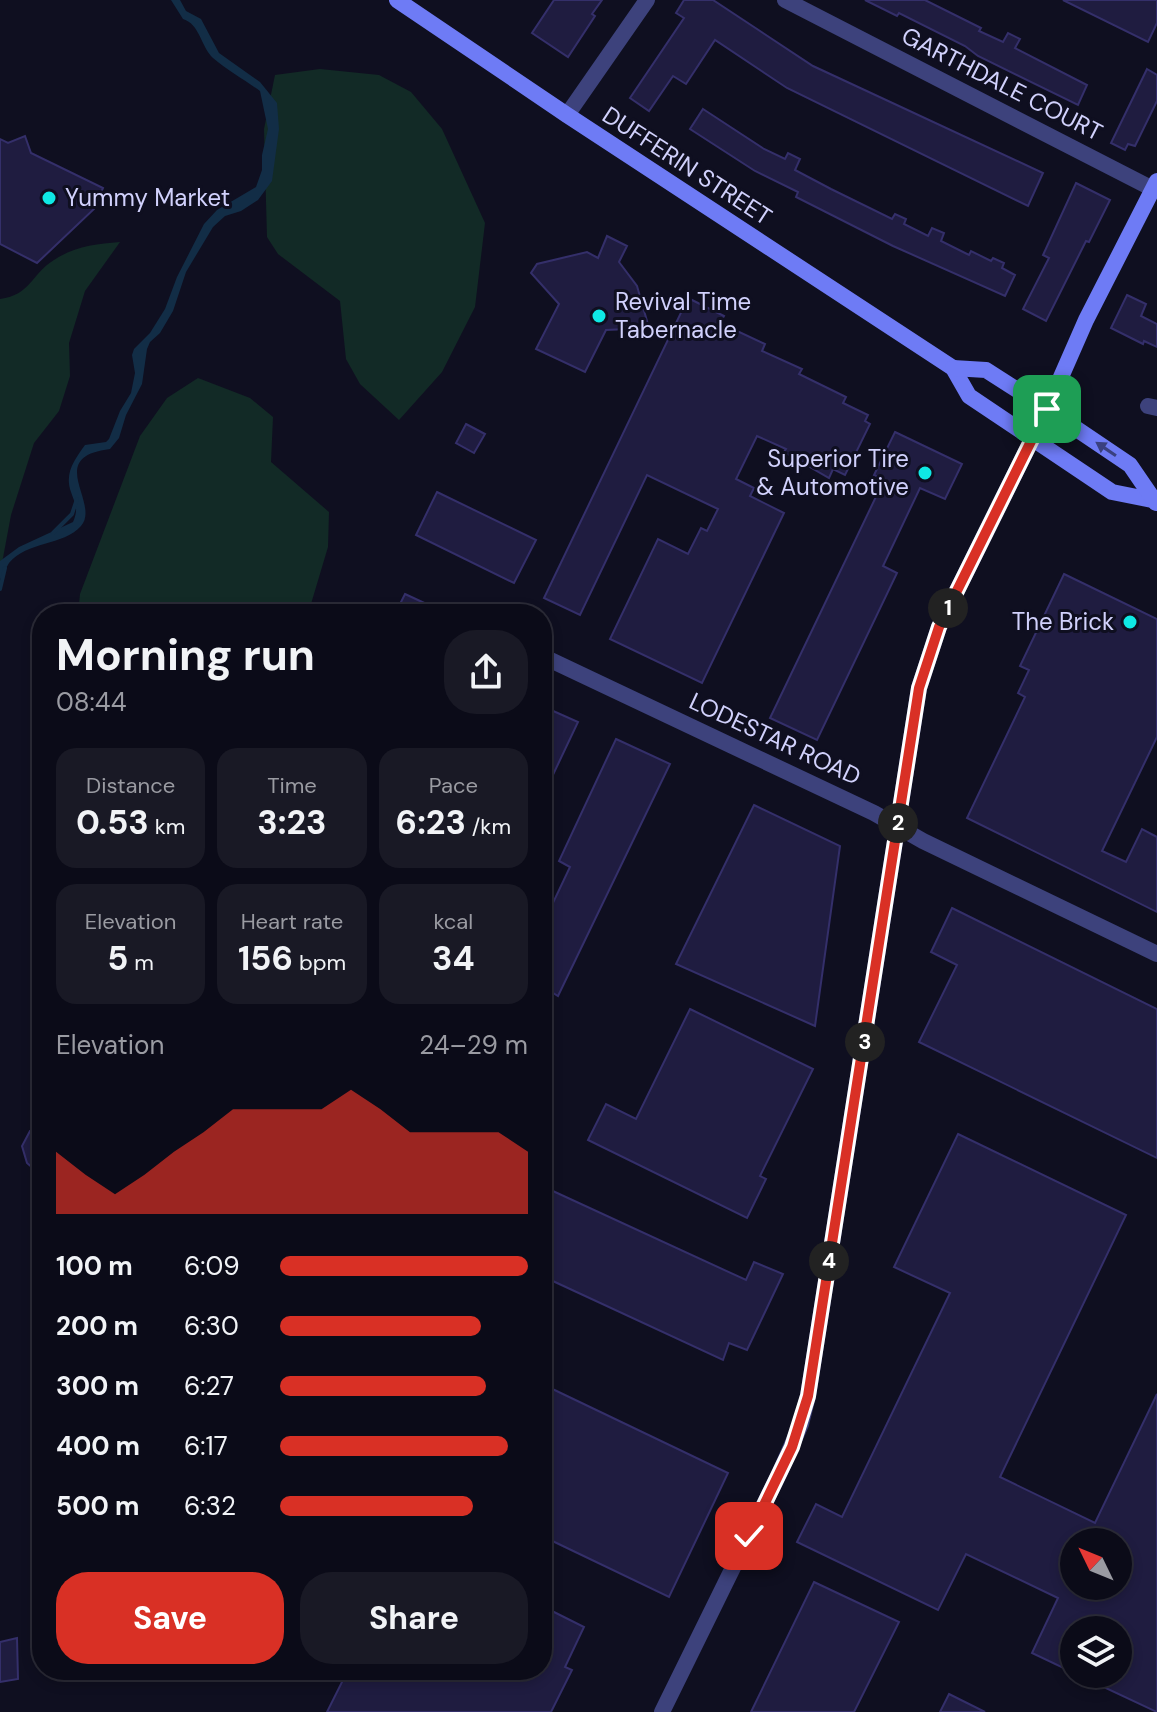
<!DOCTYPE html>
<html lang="en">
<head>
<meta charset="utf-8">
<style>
	body { margin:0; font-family:"DM Sans",sans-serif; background:#191925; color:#f1f3f6; height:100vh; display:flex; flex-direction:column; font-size:30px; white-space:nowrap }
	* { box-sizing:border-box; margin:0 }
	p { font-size:26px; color:#9a9ba2 }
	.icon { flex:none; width:44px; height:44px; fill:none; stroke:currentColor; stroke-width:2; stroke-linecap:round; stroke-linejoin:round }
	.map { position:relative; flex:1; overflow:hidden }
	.details { position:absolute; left:32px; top:604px; width:520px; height:1076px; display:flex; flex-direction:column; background:#0b0b18; border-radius:32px; box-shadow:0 4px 12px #0003,0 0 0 2px #2b2b37 }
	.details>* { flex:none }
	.needle { width:52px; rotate:313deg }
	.tools { position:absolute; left:1060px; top:1528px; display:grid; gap:16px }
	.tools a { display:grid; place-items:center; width:72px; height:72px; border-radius:50%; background:#0b0b18; box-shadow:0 4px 12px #0003,0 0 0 2px #2b2b37; font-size:40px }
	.pin { position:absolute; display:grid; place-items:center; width:68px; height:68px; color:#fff; margin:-34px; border-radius:16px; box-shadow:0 4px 12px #0006 }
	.km { position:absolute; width:40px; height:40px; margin:-20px; border-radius:50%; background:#222; color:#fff; font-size:22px; line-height:40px; text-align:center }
	.round { display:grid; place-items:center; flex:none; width:84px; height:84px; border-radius:32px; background:#191925 }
	.overview { display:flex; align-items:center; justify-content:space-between; height:136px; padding:0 24px }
	h1 { font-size:44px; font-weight:700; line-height:60px }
	.metrics { display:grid; grid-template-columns:repeat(3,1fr); gap:12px; height:136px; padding:8px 24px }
	.metrics div { display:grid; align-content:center; border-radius:20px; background:#191925; text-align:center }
	.metrics b { font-size:34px; font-weight:700 }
	.metrics small { font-size:22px; font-weight:400 }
	.metrics p { font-size:22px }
	.chart { height:224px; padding:16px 24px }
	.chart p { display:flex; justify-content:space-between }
	.chart svg { width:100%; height:144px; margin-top:8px; fill:#d93025; opacity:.7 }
	.cta { display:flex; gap:16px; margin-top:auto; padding:16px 24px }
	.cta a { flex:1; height:92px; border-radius:32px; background:#d93025; color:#fff; font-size:32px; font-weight:700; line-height:92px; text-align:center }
	.cta a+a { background:#191925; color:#f1f3f6 }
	ul { padding:0 24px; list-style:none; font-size:26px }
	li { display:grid; grid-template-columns:128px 96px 1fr; align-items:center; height:60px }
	li i { height:20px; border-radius:10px; background:#d93025 }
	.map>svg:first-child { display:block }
	.green { fill:#122a26 }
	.water { fill:#122d46 }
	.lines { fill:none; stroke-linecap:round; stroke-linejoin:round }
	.stream { stroke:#122d46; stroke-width:4 }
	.building { fill:#1f1c40; stroke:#342f6a; stroke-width:2; fill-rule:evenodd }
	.street { stroke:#3d427c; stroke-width:16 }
	.secondary { stroke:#6e7bf5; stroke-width:16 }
	.oneway { fill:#3a4080 }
	.route-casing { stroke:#fff; stroke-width:16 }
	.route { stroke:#d93025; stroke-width:10 }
	.poi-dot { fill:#0fe9e5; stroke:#0f0f20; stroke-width:3 }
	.labels { text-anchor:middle; stroke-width:6; stroke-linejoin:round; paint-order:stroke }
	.street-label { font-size:24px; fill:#d1d1fc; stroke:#0f0f20 }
	.poi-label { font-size:24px; fill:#d1d1fc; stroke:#0f0f20; text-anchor:start }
</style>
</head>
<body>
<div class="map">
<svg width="1157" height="1712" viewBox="0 0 1157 1712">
	<rect width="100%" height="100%" fill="#0f0f20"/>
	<!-- green -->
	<g class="green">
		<path d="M320,69L379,75L411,92L442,129L485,223L475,307L442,372L399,420L360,384L346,359L340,301L278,254L267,237L264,129L275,75Z"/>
		<path d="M120,242L85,291L69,343L70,376L59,411L34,443L11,515L0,574V299C31,295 31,274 54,260C75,246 96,244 120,242Z"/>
		<path d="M198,378L250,398L273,417L271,462L329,512L328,547L308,614H78L80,594L140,436L167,398Z"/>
	</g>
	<!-- water -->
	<path class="water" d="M171,0H180L186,11L201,19L219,53L260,82L277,103L279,129L272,181L258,200L241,211L225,216L213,227L186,272L173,311L160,333L150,342L147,349L142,384L126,415L119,438L110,449C44,457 101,503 81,526C63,546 27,541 9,563C6,568 3,574 0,580V561L19,547L73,522C79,508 75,504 71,492C64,473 75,459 85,445L106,442L109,439L120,411L131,393L135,373L132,355L134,349L150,333L165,309L177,277L204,224L217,210L256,187L262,170V155L268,129L260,91C245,80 227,70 213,58C201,47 200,24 183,19Z"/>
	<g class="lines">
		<!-- stream -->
		<g class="stream">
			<path d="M53,533L72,514L77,499"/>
			<path d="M0,589L5,568"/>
		</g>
	</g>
	<!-- building -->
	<g class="building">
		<path d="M554,0H602L592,14L595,16L568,57L532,33Z"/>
		<path d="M684,0H713L813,66L1043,173L1028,206L787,88L715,40L686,84L673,76L649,111L630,98L684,18L676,13Z"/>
		<path d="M865,0H925L981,28L979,31L1003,42L1008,33L1020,39L1015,48L1087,85L1078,105L978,56L965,46L899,13L897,16Z"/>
		<path d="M1063,0H1157V23L1148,42Z"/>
		<path d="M1147,69L1157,75V101L1135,146L1128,144L1125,150L1111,143Z"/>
		<path d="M703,109L764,149L785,159L788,153L800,159L795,170L831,189L892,219L895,214L906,219L904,224L928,236L932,228L944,233L941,241L969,255L971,251L991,261L993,258L1004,263L1002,268L1015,275L1005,296L893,246L796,197L798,192L755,171L690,129Z"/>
		<path d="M25,136L31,153L103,188L94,209L37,263L0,244V139L8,143Z"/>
		<path d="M1076,183L1110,200L1089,242L1086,241L1046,321L1023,309L1049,258L1043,255Z"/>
		<path d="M607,236L627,246L619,262L637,286L649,328L606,330L585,372L536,349L559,304L531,273L537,264L587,252L598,258Z"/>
		<path d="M1127,295L1146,304L1141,316L1157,324V347L1144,341L1143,344L1111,328Z"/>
		<path d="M688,298L724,316L720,323L765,344L762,351L802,369L799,374L846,397L843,403L868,415L865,421L870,424L845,475L833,469L829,478L784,452L786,449L757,436L736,479L754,488L750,496L784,513L702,683L610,639L658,539L688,554L701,528L707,531L718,509L647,475L580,615L544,598Z"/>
		<path d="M466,424L485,434L474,453L456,443Z"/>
		<path d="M895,432L962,464L945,499L920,488L883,566L897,573L817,740L770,718L884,480L874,475Z"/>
		<path d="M437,492L536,540L514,583L416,535Z"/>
		<path d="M1064,574L1157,619V737L1102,851L1126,862L1142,829L1157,837V912L967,818L1025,697L1018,693L1029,670L1020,666Z"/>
		<path d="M405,594L448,614H395Z"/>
		<path d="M542,706L578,722L542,798Z"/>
		<path d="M616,739L670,764L558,996L542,986V926L570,867L559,861Z"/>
		<path d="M754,805L840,846L815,1026L676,964Z"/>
		<path d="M952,908L1157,1009V1158L919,1042L957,965L931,952Z"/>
		<path d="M690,1009L813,1069L760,1176L766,1179L747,1218L588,1140L606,1104L636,1119Z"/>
		<path d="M42,1124V1176L27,1163L22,1146L30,1131Z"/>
		<path d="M958,1134L1126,1215L1000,1477L1095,1523L1157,1394V1712L1076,1674H1118V1630H1074V1673L1032,1653L1058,1598L966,1554L938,1610L797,1542L816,1504L842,1517L950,1293L894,1267ZM1074,1542H1118V1586H1074Z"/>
		<path d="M542,1186L746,1280L754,1262L783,1274L747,1350L729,1343L723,1360L542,1276Z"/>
		<path d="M542,1384L728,1473L669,1597L542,1536Z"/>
		<path d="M814,1582L899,1622L854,1712H751Z"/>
		<path d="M542,1606L584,1627L565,1667L572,1670L551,1712H327L348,1670H542Z"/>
		<path d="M17,1638L18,1679L0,1682V1642Z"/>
		<path d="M949,1694L985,1712H940Z"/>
	</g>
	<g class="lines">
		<!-- street -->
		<g class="street">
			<path d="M785,0L1153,189L1157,188"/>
			<path d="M567,115L647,0"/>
			<path d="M1148,406L1157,408"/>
			<path d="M542,656L874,813L923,841L1157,954"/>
			<path d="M662,1712L780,1472L801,1424L808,1396L919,688L939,627L1047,409"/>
		</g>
		<!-- secondary -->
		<g class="secondary">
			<path d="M397,0L567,115L953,368L969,396L1112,492L1152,500"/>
			<path d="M953,368L986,370L1047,409L1130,465L1156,503"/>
			<path d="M1047,409L1086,320L1157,181"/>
		</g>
	</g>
	<!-- one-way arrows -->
	<defs><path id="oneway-solid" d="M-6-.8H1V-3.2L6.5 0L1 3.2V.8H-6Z" transform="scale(2)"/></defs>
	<use class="oneway" href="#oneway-solid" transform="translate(1106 449) rotate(-146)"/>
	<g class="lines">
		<defs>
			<path id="route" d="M749,1536L792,1447L808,1396L919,688L939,627L1047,409"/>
		</defs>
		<!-- route casing -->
		<use href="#route" class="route-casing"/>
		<!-- route -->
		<use href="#route" class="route"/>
	</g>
	<!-- markers -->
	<g class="poi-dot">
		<circle cx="49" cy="198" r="8"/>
		<circle cx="599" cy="316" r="8"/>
		<circle cx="925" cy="473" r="8"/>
		<circle cx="1130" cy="622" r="8"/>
	</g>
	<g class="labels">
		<!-- street labels -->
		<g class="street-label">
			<text transform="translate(1002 84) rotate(27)" y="8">GARTHDALE COURT</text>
			<text transform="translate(687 166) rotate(33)" y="8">DUFFERIN STREET</text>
			<text transform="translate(775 739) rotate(25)" y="8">LODESTAR ROAD</text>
		</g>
		<!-- poi labels -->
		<g class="poi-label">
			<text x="65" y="206">Yummy Market</text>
			<text x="615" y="310">Revival Time<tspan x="615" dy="28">Tabernacle</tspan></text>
			<text x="909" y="467" text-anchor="end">Superior Tire<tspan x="909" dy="28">&amp; Automotive</tspan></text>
			<text x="1114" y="630" text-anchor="end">The Brick</text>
		</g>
	</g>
</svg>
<div class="tools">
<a><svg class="needle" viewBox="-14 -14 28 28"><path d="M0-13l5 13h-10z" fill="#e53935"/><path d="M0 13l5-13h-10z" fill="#9a9ba2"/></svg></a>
<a><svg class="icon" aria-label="layers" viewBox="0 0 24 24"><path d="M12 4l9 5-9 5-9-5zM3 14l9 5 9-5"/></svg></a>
</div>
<div class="pin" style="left:1047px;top:409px;background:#1e9e55"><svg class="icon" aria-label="arrive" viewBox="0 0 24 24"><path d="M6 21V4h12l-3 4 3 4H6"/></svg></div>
<div class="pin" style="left:749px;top:1536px;background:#d93025"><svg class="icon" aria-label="check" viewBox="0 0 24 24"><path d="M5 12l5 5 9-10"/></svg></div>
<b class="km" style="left:948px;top:608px">1</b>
<b class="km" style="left:898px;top:823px">2</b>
<b class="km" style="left:865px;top:1042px">3</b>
<b class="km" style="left:829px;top:1261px">4</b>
<section class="details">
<div class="overview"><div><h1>Morning run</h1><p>08:44</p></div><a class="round"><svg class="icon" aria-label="share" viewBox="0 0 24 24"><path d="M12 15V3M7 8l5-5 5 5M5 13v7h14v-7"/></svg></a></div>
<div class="metrics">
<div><p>Distance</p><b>0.53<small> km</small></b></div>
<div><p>Time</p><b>3:23</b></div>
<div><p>Pace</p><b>6:23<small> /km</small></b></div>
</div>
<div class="metrics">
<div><p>Elevation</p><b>5<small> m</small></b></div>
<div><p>Heart rate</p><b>156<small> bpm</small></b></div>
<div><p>kcal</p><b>34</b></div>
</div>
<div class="chart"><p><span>Elevation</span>24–29 m</p>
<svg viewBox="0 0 160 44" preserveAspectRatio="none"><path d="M0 44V25L10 32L20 38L30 32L40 25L50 19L60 12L70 12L80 12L90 12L100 6L110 12L120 19L130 19L140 19L150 19L160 25V44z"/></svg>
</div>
<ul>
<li><b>100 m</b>6:09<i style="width:100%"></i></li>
<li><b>200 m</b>6:30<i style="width:81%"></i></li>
<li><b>300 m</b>6:27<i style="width:83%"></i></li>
<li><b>400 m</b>6:17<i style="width:92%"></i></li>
<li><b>500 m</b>6:32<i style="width:78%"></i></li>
</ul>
<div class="cta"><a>Save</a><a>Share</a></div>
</section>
</div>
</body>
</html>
